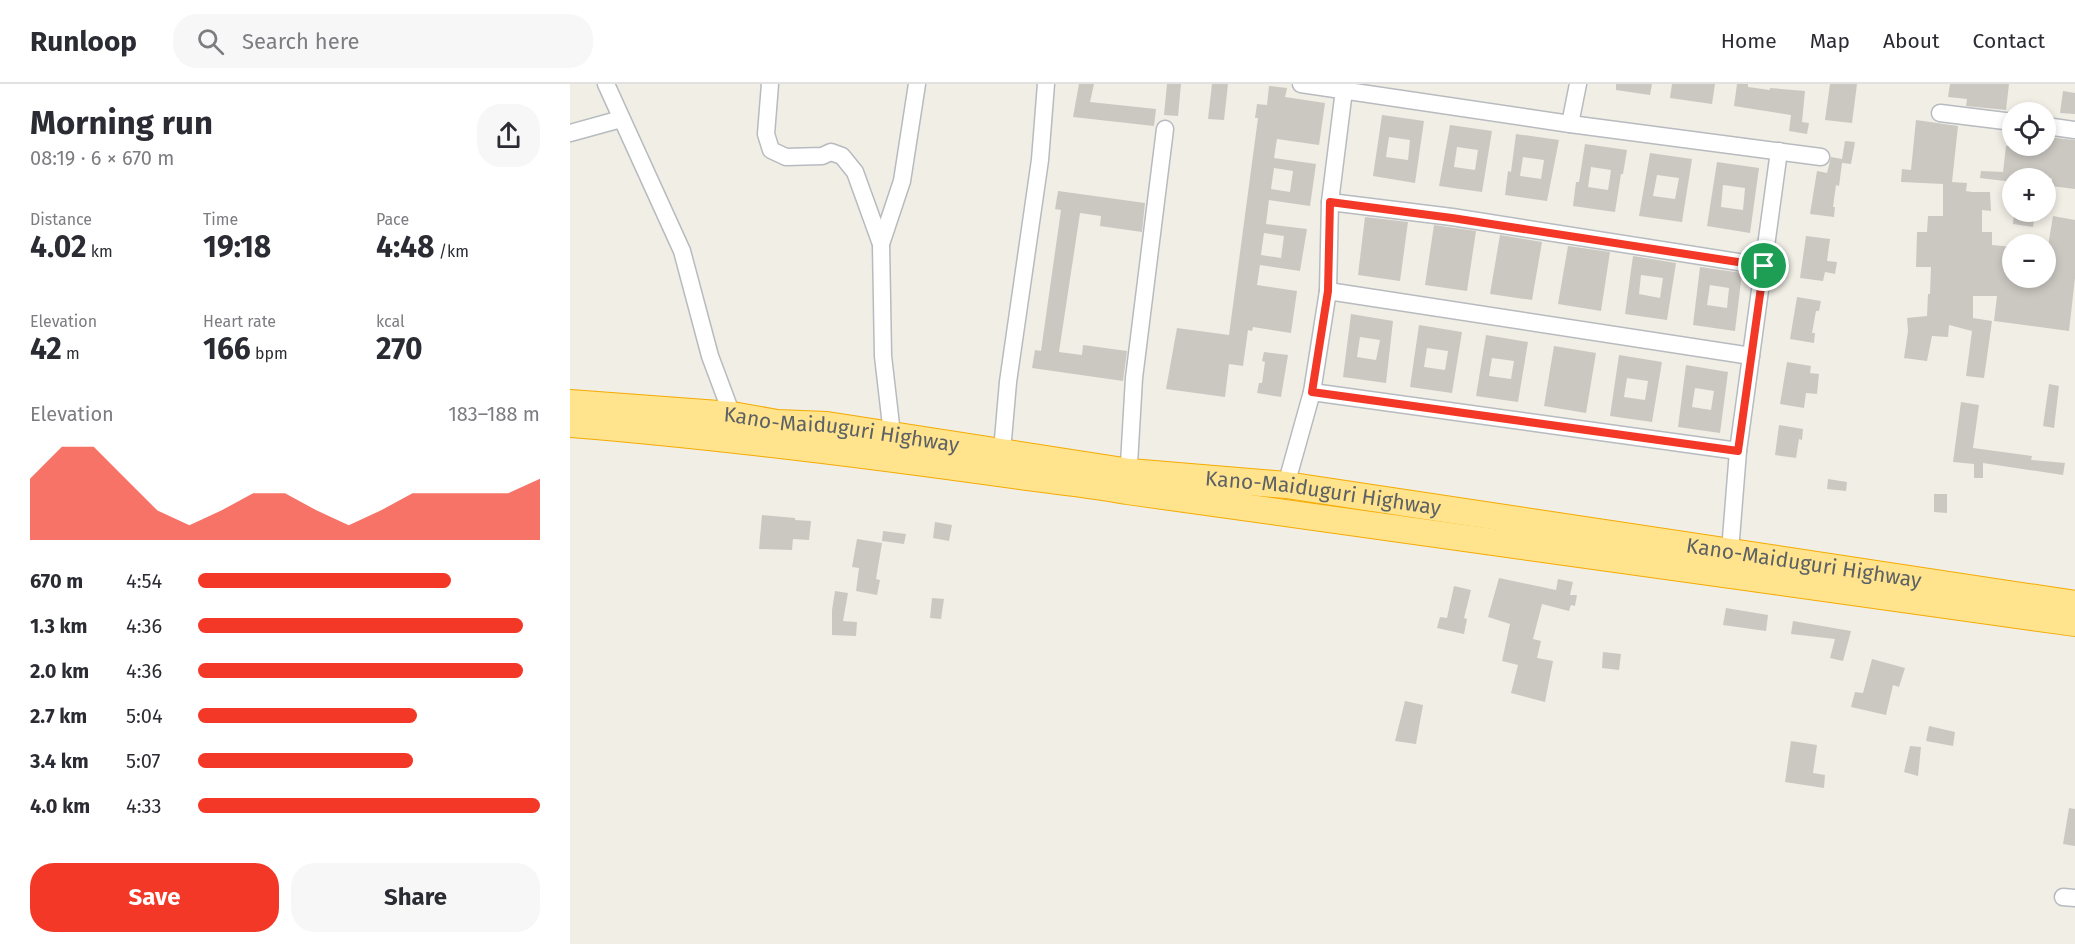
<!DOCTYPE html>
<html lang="en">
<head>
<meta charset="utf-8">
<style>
	body { margin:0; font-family:"Fira Sans",sans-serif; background:#f7f7f7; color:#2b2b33; height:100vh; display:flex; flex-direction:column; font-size:22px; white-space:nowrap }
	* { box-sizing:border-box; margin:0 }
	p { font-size:20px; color:#7c7c81 }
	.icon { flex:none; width:33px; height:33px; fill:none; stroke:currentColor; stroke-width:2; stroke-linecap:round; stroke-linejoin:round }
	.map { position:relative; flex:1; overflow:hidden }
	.details { display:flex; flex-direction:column; background:#fff; width:570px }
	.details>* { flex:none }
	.fabs { position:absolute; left:1432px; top:18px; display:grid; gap:12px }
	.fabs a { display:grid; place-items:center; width:54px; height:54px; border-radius:50%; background:#fff; box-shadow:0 3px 9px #0003; font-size:30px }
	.pin { position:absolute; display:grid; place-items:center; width:51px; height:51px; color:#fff; margin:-26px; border:3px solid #fff; border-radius:50%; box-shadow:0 2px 6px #0007 }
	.round { display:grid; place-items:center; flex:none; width:63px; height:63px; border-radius:24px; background:#f7f7f7 }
	.head { display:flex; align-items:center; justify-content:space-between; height:102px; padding:0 30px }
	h1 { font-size:33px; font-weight:700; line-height:45px }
	.stats { display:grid; grid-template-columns:repeat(3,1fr); gap:9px; height:102px; padding:6px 30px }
	.stats div { display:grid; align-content:center }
	.stats b { font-size:30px; font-weight:700 }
	.stats small { font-size:16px; font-weight:400 }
	.stats p { font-size:16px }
	.chart { height:168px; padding:12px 30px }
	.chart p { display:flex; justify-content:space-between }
	.chart svg { width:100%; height:108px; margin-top:6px; fill:#f43827; opacity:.7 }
	.action { display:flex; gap:12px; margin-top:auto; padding:12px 30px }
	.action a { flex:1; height:69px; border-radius:24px; background:#f43827; color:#fff; font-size:24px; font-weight:700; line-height:69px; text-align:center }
	.action a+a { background:#f7f7f7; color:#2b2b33 }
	ul { padding:0 30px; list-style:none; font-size:20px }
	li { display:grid; grid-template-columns:96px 72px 1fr; align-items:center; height:45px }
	li i { height:15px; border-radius:8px; background:#f43827 }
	header { display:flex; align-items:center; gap:36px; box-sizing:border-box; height:84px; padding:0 30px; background:#fff; border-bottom:2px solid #e1e1e2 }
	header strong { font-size:28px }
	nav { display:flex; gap:33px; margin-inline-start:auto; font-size:21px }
	.search { width:420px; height:54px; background:#f7f7f7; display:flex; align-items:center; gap:15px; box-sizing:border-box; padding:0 21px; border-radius:24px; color:#7c7c81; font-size:22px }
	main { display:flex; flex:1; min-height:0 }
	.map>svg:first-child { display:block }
	.building { fill:#cbc8c2; fill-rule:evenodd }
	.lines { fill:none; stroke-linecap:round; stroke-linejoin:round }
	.minor-casing { stroke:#b7bbbf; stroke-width:19 }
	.highway-casing { stroke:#f5aa00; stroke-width:28 }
	.minor { stroke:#fff; stroke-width:16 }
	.highway { stroke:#ffe38d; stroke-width:26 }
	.route-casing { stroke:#fff; stroke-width:12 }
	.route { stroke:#f43827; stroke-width:8 }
	.labels { text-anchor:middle; stroke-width:4.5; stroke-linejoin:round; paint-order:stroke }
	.street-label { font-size:21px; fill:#5c6166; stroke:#fff }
</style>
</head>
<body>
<header>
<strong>Runloop</strong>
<div class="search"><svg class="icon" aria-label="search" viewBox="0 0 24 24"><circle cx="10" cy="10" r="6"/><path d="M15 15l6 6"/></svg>Search here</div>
<nav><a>Home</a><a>Map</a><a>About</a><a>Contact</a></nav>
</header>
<main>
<section class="details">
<div class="head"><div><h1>Morning run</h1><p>08:19 · 6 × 670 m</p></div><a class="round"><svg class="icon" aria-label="share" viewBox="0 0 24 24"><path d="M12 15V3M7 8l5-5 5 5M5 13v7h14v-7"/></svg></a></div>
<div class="stats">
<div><p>Distance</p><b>4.02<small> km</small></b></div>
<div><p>Time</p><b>19:18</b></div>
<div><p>Pace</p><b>4:48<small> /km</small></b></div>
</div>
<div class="stats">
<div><p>Elevation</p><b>42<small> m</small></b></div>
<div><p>Heart rate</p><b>166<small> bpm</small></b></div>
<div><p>kcal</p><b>270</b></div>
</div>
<div class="chart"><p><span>Elevation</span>183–188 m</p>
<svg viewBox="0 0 160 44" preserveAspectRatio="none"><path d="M0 44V19L10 6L20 6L30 19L40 32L50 38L60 32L70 25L80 25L90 32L100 38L110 32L120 25L130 25L140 25L150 25L160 19V44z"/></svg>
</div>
<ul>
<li><b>670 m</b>4:54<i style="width:74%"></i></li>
<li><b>1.3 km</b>4:36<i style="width:95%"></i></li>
<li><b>2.0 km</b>4:36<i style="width:95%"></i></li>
<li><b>2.7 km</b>5:04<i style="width:64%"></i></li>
<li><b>3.4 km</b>5:07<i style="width:63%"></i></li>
<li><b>4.0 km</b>4:33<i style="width:100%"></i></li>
</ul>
<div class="action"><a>Save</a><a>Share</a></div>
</section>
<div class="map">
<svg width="1505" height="860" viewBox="0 0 1505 860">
	<rect width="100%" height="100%" fill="#f0eee5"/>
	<!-- building -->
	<g class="building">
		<path d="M509,0H524L520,18L586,25L584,42L503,33Z"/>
		<path d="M597,0H611L608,32L594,31Z"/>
		<path d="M642,0H658L654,36L638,35Z"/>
		<path d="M1046,0H1082L1080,11L1046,6Z"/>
		<path d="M1102,0H1145L1142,20L1100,14Z"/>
		<path d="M1167,0H1178V3L1200,6V4L1235,7L1232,38L1239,39L1237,50L1219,47L1221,31L1164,22Z"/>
		<path d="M1260,0H1287L1282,39L1255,36Z"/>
		<path d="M1380,0H1439L1436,26L1396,22L1397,15L1378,13Z"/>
		<path d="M699,2L717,4L715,13L755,19L749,61L707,55L704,74L746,80L740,122L699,116L696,140L737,145L730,187L690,181L687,201L727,207L721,249L683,243L682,247L678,246L673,282L659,280L655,313L596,305L607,244L659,251L688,34H685L687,20L697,21ZM704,84L723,87L720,108L701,105ZM694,149L714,152L711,174L691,171Z"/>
		<path d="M1493,7L1505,9V30L1490,29Z"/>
		<path d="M812,31L854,37L845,99L803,92ZM819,53L840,56L838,76L816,73Z"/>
		<path d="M1346,36L1388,42L1382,98L1397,99L1396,107L1402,108H1420L1421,127L1412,126V148H1422V161L1443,163V194H1476V174L1483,132L1505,136V194L1499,247L1424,237L1427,212H1403V234L1422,237L1414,294L1396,292L1402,247L1379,241L1378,253L1362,252L1357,277L1334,274L1338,247L1337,234L1357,232L1358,210H1360L1361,183H1346L1347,148H1357L1358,132H1373V100L1331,98L1332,85L1341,86Z"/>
		<path d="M880,41L922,47L912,108L869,102ZM887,63L908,66L905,86L884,83Z"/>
		<path d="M946,50L989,56L977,117L935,111L938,87L941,88ZM953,73L974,76L971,95L950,92Z"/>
		<path d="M1476,53L1505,56V105L1481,102L1482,94H1443V98L1410,94L1411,87L1433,88L1436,62H1476Z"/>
		<path d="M1275,57L1285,58L1281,80L1272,79L1269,102L1266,101L1263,123H1265L1264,133L1240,130L1247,87L1257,89L1261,73L1272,75Z"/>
		<path d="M1015,60L1057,66L1053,90H1051L1045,128L1003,122L1006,98H1009ZM1021,83L1041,86L1038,106L1018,103Z"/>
		<path d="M1080,69L1122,75L1112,138L1069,132ZM1087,91L1109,94L1105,115L1083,112Z"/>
		<path d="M1147,78L1189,84L1180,149L1137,142ZM1153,101L1175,104L1173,126L1151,123Z"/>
		<path d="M488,107L575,119L572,148L530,142L531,132L510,129L489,268L512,271L513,261L557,267L553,297L462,284L465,266L471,267L491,126L485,125Z"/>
		<path d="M1444,128H1465L1463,143L1443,140Z"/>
		<path d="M795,133L838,138L830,197L788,191Z"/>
		<path d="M864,141L906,147L897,207L855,201Z"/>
		<path d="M930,151L972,158L962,216L920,210Z"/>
		<path d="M1236,152L1260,155L1257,177L1267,178L1265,190L1255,188L1253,197L1230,194Z"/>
		<path d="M998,162L1040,168L1031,227L988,220Z"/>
		<path d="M1063,172L1106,179L1097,236L1055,230ZM1071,191L1093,194L1090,214L1069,210Z"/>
		<path d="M1130,183L1172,189L1165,247L1123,241ZM1140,201L1159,204L1157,224L1137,221Z"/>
		<path d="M1227,213L1251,217L1249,227H1246L1242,249H1245L1244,259L1220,255Z"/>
		<path d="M781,230L823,237L816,299L773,293ZM790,253L810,256L806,276L787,273Z"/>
		<path d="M849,241L892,248L882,309L840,303ZM857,264L878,267L875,286L854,283Z"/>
		<path d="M916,251L958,258L948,318L906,312ZM922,274L944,277L941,295L919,292Z"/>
		<path d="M984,262L1026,269L1016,329L974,322Z"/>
		<path d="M694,268L718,271L711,313L687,309L689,299H692L695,278L692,277Z"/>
		<path d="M1049,271L1092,278L1082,338L1040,332ZM1057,294L1078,297L1075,316L1054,313Z"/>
		<path d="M1217,278L1241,282L1240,289L1249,290L1247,310L1236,309L1234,324L1210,320Z"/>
		<path d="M1116,281L1158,288L1150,349L1108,343ZM1125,304L1144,307L1141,326L1122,323Z"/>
		<path d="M1479,300L1489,302L1484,344L1473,342Z"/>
		<path d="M1391,318L1409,321L1403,364L1462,372L1461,376L1495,379L1493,391L1413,379V394H1404V380L1383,378Z"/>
		<path d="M1209,341L1233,345L1232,356L1229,355L1226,374L1205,371Z"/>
		<path d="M1258,395L1277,398L1276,407L1257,405Z"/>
		<path d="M1364,410H1377V429L1364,428Z"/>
		<path d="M192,431L225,434V436L241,437L239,456L223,455L222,466L189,465Z"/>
		<path d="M365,438L382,441L379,457L363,454Z"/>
		<path d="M313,447L336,450L334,460L312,457Z"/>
		<path d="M287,455L312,459L306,495L310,496L307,511L286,507L289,484L282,483Z"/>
		<path d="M929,494L986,506L988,495L1003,498L1000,511H1007L1005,522L1001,521L999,527L972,520L963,555L971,557L967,574L983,577L975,618L941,609L948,581L932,577L940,540L918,533Z"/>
		<path d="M884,502L901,506L894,534L897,535L894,550L867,544L870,533L877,534Z"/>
		<path d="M265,507L278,509L273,537L287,538L286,552L262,551V526Z"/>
		<path d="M362,514L374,515L371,535L360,534Z"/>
		<path d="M1156,524L1198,531L1196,547L1153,541Z"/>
		<path d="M1223,537L1281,547L1273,577L1260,574L1265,555L1221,550Z"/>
		<path d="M1033,568L1051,570L1049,586L1032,584Z"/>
		<path d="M1302,575L1335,584L1329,603L1323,601L1316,631L1281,623L1285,608L1293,609Z"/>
		<path d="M835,617L853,621L846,660L825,657Z"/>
		<path d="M1359,642L1385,648L1383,662L1356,657Z"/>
		<path d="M1221,657L1247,661L1243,689L1255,691L1254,704L1215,698Z"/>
		<path d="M1340,662L1351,663L1348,692L1334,688Z"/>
		<path d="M1499,724L1505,725V762L1493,760Z"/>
	</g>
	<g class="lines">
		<defs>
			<g id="minor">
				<path d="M36,0L112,167L140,272L162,331"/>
				<path d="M200,0L196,50L201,66L216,73L252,72L261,68L272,72L285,88L311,160L313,272L322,350"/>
				<path d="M731,0L1000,40L1251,73"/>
				<path d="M1370,29L1443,38"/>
				<path d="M1000,40L1008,0"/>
				<path d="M1476,42L1505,46"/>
				<path d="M0,49L51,35"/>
				<path d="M760,118L882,133L1194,182"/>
				<path d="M311,160L332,97L347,0"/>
				<path d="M758,207L1181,272"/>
				<path d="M742,308L1168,367"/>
				<path d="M432,367L438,298L470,76L476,0"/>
				<path d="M558,397L564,294L595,45"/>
				<path d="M716,401L742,308L758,207L760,118L774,6"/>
				<path d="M1160,467L1168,367L1209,67"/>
				<path d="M1493,813L1505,814"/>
			</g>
			<g id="highway">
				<path id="s1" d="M0,319L162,331L207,339L257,341L560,388L716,401L1505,520"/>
				<path d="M0,340C150,352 299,371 449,392C485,397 521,400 557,407L1505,539"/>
			</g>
		</defs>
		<!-- minor casing -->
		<use href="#minor" class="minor-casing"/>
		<!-- highway casing -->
		<use href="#highway" class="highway-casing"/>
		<!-- minor -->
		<use href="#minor" class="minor"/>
		<!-- highway -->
		<use href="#highway" class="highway"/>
	</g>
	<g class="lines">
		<defs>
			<path id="route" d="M760,118L882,134L1194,182L1168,367L742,308L758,207Z"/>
		</defs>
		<!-- route casing -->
		<use href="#route" class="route-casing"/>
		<!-- route -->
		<use href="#route" class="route"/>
	</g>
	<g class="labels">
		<!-- street labels -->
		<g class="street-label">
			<text dy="7" stroke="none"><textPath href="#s1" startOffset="273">Kano-Maiduguri Highway</textPath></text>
			<text dy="7" stroke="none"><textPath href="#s1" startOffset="759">Kano-Maiduguri Highway</textPath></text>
			<text dy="7" stroke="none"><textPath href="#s1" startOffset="1245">Kano-Maiduguri Highway</textPath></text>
		</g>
	</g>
</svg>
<div class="fabs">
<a><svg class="icon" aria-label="locate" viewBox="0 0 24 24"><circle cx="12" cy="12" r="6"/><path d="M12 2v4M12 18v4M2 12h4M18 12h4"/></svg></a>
<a>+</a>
<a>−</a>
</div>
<div class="pin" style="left:1194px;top:182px;background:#1e9e55"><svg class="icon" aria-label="arrive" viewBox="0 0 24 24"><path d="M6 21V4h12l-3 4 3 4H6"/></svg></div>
</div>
</main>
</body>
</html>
